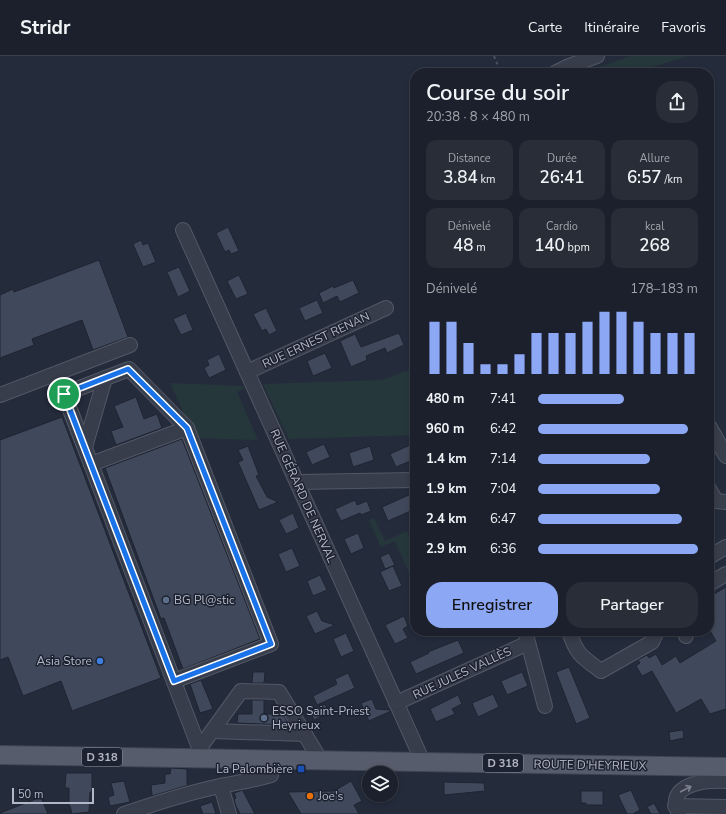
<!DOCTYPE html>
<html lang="fr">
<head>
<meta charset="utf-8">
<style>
	body { margin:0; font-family:"Nunito Sans",sans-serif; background:#282d38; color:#f1f3f6; height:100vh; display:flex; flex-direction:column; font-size:15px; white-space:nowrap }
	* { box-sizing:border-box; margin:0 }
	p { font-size:13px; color:#a0a3a9 }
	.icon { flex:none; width:22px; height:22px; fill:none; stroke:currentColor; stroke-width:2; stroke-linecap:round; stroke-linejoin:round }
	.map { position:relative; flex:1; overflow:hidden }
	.details { position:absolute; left:410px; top:12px; width:304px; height:568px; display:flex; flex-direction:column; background:#1b202c; border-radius:16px; box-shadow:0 2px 6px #0003,0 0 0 1px #393e48 }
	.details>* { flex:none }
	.controls { position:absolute; left:362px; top:710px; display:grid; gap:8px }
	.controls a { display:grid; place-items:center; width:36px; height:36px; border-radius:50%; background:#1b202c; box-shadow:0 2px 6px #0003,0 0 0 1px #393e48; font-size:20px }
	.scale { position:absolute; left:12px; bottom:10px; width:82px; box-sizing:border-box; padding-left:4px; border:2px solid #b3b8c7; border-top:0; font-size:11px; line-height:14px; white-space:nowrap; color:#b3b8c7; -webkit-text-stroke:3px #1d2230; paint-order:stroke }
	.pin { position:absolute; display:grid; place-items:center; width:34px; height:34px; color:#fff; margin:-17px; border:2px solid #fff; border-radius:50%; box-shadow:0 1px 4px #0007 }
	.round { display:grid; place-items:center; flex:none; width:42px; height:42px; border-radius:16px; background:#282d38 }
	.overview { display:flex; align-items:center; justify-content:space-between; height:68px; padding:0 16px }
	h1 { font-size:22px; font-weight:600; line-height:30px }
	.metrics { display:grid; grid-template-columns:repeat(3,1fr); gap:6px; height:68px; padding:4px 16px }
	.metrics div { display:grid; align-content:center; border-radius:10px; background:#282d38; text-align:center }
	.metrics b { font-size:17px; font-weight:600 }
	.metrics small { font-size:11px; font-weight:400 }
	.metrics p { font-size:11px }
	.chart { height:112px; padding:8px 16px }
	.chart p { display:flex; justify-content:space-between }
	.chart svg { width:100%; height:72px; margin-top:4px; stroke:#8ca7f3; stroke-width:6 }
	.button { display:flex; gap:8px; margin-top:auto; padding:8px 16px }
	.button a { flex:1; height:46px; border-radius:16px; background:#8ca7f3; color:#111; font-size:16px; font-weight:600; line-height:46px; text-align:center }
	.button a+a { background:#282d38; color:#f1f3f6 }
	ul { padding:0 16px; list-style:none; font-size:13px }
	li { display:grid; grid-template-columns:64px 48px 1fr; align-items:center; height:30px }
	li i { height:10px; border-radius:5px; background:#8ca7f3 }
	header { display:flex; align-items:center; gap:24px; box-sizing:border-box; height:56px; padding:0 20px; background:#1b202c; border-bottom:1px solid #393e48 }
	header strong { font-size:19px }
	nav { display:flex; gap:22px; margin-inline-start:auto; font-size:14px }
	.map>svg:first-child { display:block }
	.green { fill:#26373c }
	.building { fill:#40495b; stroke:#1f2432 }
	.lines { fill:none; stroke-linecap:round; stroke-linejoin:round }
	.minor-casing { stroke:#535866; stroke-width:16 }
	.major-casing { stroke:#414654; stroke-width:20 }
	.path { stroke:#445459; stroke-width:2; stroke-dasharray:3 3; stroke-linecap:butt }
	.minor { stroke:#383d4b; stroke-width:14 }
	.major { stroke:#565c6b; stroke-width:18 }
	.oneway { stroke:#7c818f }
	.route-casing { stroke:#fff; stroke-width:8 }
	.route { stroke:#1a73e8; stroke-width:5 }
	.service-dot { fill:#5c6f8a; stroke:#1d2230; stroke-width:1.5 }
	.shop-dot { fill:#3f7fe0; stroke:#1d2230; stroke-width:1.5 }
	.transit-dot { fill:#1a4fb4; stroke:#1d2230; stroke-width:1.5 }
	.food-dot { fill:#e8710a; stroke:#1d2230; stroke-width:1.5 }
	.labels { text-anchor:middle; stroke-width:3; stroke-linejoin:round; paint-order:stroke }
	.shield { fill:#1d2230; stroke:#868b9a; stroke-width:1 }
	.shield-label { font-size:11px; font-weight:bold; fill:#b3b8c7 }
	.street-label { font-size:12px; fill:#b3b8c7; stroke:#1d2230 }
	.poi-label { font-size:12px; fill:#b3b8c7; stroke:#1d2230; text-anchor:start }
</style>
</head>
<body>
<header>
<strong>Stridr</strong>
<nav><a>Carte</a><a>Itinéraire</a><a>Favoris</a></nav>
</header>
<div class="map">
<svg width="726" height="758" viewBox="0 0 726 758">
	<rect width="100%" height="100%" fill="#242b3b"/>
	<!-- green -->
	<g class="green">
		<path d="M630,0H688L633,17H583Z"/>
		<path d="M415,311V379L289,383L263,328L383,324Z"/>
		<path d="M170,327L243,330L245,332L237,336L258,384L195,382Z"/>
		<path d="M374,462L385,485L407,475L412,486L415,485V530L395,485L381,491L369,464Z"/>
	</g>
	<!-- building -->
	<g class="building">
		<path d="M228,171L239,195L231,198L229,194L225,196L216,177Z"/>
		<path d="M141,184L143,189L148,187L156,206L143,211L133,188Z"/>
		<path d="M99,204L128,281L93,294L82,264L32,283L34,289L0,302V239L13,233L14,236Z"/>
		<path d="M179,211L190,235L178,241L167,216Z"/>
		<path d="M239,219L248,238L236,243L227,225Z"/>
		<path d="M353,224L359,237L340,246L337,240L323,247L319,237L333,230L334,232Z"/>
		<path d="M317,244L323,257L305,265L299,252Z"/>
		<path d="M266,252L277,275L269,279L266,273L262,275L253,258Z"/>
		<path d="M186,257L193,274L181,279L173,263Z"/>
		<path d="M399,277L404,289L387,297L385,292L366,300L367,304L351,311L340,285L355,278L361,291Z"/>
		<path d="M325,297L332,312L313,320L307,305Z"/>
		<path d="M219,298L226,314L209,322L204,312L209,309L207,304Z"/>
		<path d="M136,341L144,363L157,358L162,372L116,389L111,375L123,371L114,350Z"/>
		<path d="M62,361L161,622L72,655L61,625L23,640L8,601L0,604V384Z"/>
		<path d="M182,383L260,583L183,613L164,562L161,563L105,412Z"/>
		<path d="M324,388L330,401L312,409L306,396Z"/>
		<path d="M410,389L415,403L396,411L390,398Z"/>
		<path d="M248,390L259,419L256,420L267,441L278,446L259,454L238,406L243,404L238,394Z"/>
		<path d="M370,390L374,404L353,411L349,397Z"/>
		<path d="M409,439L415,453L388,465L382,451Z"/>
		<path d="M355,444L357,449L367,445L371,455L361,459L360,457L341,465L335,453Z"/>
		<path d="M293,457L299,472L286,478L279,464Z"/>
		<path d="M358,477L364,492L351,498L344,483Z"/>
		<path d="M292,492L300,510L286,516L278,498Z"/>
		<path d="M389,497L395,509L385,513L380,501Z"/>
		<path d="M393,510L402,530L389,535L380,516Z"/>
		<path d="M320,519L327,534L313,540L307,525Z"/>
		<path d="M726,531V653L710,658L701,643L676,657L652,615L642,620L636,610L640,607L638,604L647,599L649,602L656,598L662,609L676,600L680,607L716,585L709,573V541Z"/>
		<path d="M317,555L322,565L335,569L315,578L306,560Z"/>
		<path d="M404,560L408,570L403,573L408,582L395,588L385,569Z"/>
		<path d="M346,577L354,595L341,601L333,583Z"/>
		<path d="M458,584L464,597L416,618L410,606L429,597L428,596Z"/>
		<path d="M569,611L590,662L576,668L556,616Z"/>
		<path d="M253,616H265L264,627H252Z"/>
		<path d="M522,616L528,630L507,639L501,625Z"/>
		<path d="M348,617L355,632L317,649L313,640L337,628L335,623Z"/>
		<path d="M201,624L213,653L200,657L190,628Z"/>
		<path d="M493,638L499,651L478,661L472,647Z"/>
		<path d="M458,639L462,648L452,653L455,658L436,666L430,653Z"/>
		<path d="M372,643L376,653L390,654L391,655L369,665L361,647Z"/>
		<path d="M252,644H264V658H283L289,669L237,667L238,658H252Z"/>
		<path d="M325,648L329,657L314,664L310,655Z"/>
		<path d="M683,674L684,682L670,685L669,676Z"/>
		<path d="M171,712L187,713V728L189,729L152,740L151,729L165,727V718H170Z"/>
		<path d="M66,717H92V736H90L89,756L72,758L70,750H69V732H65Z"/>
		<path d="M124,725L130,746L110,750L108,741L114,739L111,727Z"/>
		<path d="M351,725L362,745L354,749L359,758H301L288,736L334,735Z"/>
		<path d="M444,726L484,727L485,735L444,739Z"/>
		<path d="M243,734L244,737L255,758H240L236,750L234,743L236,742L234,737Z"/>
		<path d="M631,734L640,754L633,758H627L618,739Z"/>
		<path d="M581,735H603V749H586V747H581Z"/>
		<path d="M41,741L48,758H0V757Z"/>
		<path d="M212,746L216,758H203L200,750Z"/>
		<path d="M654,747L660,758H651L647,751Z"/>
	</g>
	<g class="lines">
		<defs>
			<g id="minor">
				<path d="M555,17L569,10L597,0"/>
				<path d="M183,174L423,706"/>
				<path d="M247,316L386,252"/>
				<path d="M0,339L130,289"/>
				<path d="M709,370L726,400"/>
				<path d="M85,391L105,322"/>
				<path d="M91,408L64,338L129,313L187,372"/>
				<path d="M297,426L415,424"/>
				<path d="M709,433L716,445L726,446"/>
				<path d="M709,501L726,491"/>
				<path d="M709,528L726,518"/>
				<path d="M525,575L545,650"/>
				<path d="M569,575C576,598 582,601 601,615L652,586L657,575"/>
				<path d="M686,580L687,575"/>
				<path d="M174,625L271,588L187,372L91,408C128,506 166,604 203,702"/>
				<path d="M396,647L528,587"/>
				<path d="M212,675L305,678"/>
				<path d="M199,693L241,635L279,636L321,705"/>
				<path d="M221,730L229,758"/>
				<path d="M675,750L726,751"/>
				<path d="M124,758C156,747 187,737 220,730C237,727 254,724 271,719L272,704"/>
				<path d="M679,758C664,728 705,724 726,725"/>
			</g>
			<path id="major" d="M0,699L726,711"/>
		</defs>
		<!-- minor casing -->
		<use href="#minor" class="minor-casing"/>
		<!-- major casing -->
		<use href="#major" class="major-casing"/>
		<!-- path -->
		<g class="path">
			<path d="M494,0L501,17"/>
			<path d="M538,17L543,14"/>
		</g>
		<!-- minor -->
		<use href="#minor" class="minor"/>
		<!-- major -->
		<use href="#major" class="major"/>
	</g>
	<!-- one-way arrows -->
	<defs><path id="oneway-shaft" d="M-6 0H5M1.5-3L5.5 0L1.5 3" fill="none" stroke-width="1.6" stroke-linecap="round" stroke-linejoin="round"/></defs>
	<use class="oneway" href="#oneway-shaft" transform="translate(686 733) rotate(-28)"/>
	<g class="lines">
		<defs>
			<path id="route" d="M128,313L187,372L271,588L174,625L64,338Z"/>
		</defs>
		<!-- route casing -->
		<use href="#route" class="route-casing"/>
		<!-- route -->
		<use href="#route" class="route"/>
	</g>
	<!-- markers -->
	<g class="service-dot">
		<circle cx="166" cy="544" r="4"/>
		<circle cx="264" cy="662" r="4"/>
	</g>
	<circle class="shop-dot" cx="100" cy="605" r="4"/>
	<rect class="transit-dot" x="297" y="709" width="8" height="8" rx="2"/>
	<circle class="food-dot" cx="310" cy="740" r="4"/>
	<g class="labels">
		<!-- shield labels -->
		<g class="shield">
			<rect x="82" y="692" width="40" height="18" rx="3"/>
			<rect x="483" y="698" width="40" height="18" rx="3"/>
		</g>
		<g class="shield-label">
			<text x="102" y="705">D 318</text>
			<text x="503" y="711">D 318</text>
		</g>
		<!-- street labels -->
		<g class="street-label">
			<text transform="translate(316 284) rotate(-25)" y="4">RUE ERNEST RENAN</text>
			<text transform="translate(303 440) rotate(66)" y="4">RUE GÉRARD DE NERVAL</text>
			<text transform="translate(462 617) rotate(-25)" y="4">RUE JULES VALLÈS</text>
			<text transform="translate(590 709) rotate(1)" y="4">ROUTE D'HEYRIEUX</text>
		</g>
		<!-- poi labels -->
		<g class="poi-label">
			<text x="174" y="548">BG Pl@stic</text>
			<text x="92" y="609" text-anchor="end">Asia Store</text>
			<text x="272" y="659">ESSO Saint-Priest<tspan x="272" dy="14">Heyrieux</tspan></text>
			<text x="293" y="717" text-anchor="end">La Palombière</text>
			<text x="318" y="744">Joe's</text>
		</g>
	</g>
</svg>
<div class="controls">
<a><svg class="icon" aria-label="layers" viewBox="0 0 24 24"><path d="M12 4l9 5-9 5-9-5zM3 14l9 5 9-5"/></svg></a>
</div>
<div class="scale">50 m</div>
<div class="pin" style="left:64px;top:338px;background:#1e9e55"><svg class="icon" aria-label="arrive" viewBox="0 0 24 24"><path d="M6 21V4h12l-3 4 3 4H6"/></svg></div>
<section class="details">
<div class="overview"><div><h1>Course du soir</h1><p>20:38 · 8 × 480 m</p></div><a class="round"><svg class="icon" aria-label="share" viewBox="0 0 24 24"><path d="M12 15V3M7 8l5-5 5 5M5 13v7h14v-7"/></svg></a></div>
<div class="metrics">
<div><p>Distance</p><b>3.84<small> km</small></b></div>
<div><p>Durée</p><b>26:41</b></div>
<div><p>Allure</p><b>6:57<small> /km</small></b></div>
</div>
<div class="metrics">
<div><p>Dénivelé</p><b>48<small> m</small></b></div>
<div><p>Cardio</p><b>140<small> bpm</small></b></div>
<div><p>kcal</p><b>268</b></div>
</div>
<div class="chart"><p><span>Dénivelé</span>178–183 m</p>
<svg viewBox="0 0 160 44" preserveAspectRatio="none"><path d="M5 44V12M15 44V12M25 44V25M35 44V38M45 44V38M55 44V32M65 44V19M75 44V19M85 44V19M95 44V12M105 44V6M115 44V6M125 44V12M135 44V19M145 44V19M155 44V19"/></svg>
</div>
<ul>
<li><b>480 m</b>7:41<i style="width:54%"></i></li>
<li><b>960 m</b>6:42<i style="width:94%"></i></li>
<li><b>1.4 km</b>7:14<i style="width:70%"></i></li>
<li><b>1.9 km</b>7:04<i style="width:76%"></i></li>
<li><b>2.4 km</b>6:47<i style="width:90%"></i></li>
<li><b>2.9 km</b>6:36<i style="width:100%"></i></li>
</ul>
<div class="button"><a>Enregistrer</a><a>Partager</a></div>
</section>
</div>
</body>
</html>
